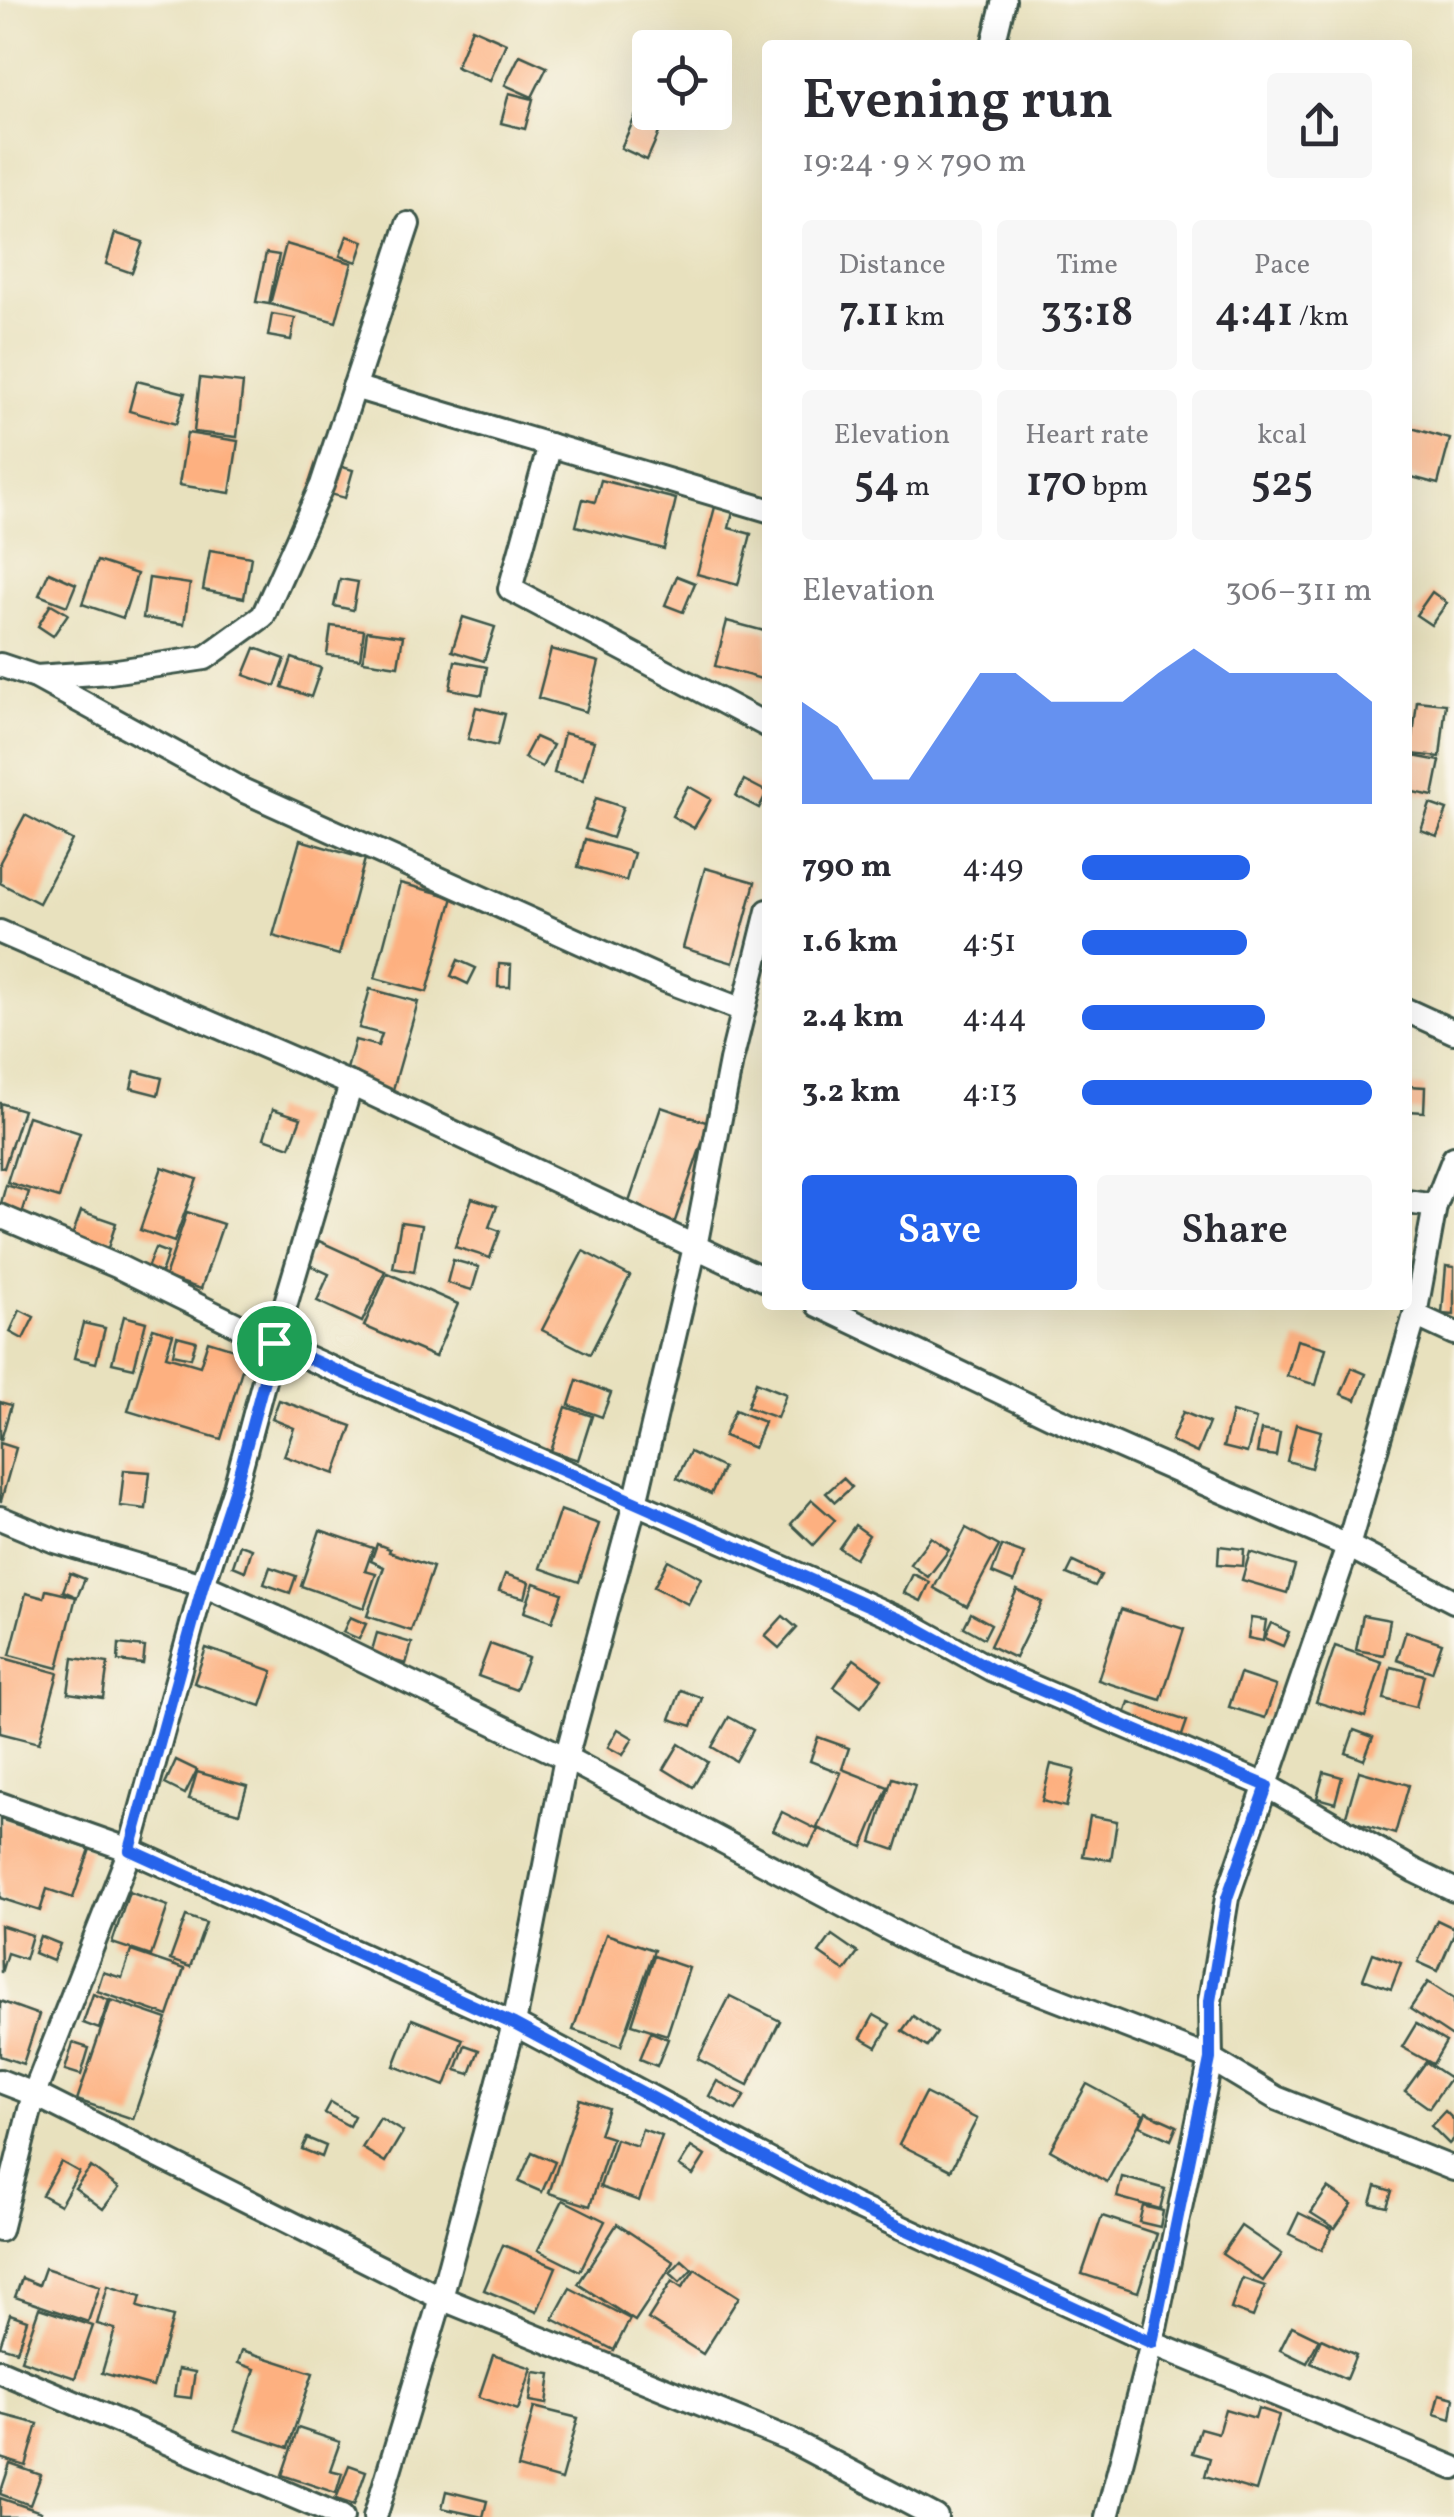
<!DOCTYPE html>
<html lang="en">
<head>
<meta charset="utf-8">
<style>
	body { margin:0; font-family:Vollkorn,serif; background:#f7f7f7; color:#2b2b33; height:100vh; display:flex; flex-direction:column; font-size:38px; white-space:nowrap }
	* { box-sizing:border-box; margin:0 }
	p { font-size:32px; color:#7c7c81 }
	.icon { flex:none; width:55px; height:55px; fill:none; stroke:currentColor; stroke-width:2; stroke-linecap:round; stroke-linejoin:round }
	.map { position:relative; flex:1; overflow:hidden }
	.drawer { position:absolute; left:762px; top:40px; width:650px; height:1270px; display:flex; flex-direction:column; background:#fff; border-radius:10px; box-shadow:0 10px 40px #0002 }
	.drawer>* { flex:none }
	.controls { position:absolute; left:632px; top:30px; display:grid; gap:20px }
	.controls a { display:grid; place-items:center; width:100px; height:100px; border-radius:10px; background:#fff; box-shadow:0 10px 40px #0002; font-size:50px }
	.pin { position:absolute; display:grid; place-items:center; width:85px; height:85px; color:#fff; margin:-42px; border:5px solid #fff; border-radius:50%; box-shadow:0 2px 10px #0007 }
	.round { display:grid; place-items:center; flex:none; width:105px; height:105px; border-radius:10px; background:#f7f7f7 }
	.headline { display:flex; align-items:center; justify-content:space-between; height:170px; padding:0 40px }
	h1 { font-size:55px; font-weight:600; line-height:75px }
	.metrics { display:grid; grid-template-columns:repeat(3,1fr); gap:15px; height:170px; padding:10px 40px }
	.metrics div { display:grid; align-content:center; border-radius:10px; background:#f7f7f7; text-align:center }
	.metrics b { font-size:42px; font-weight:600 }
	.metrics small { font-size:28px; font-weight:400 }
	.metrics p { font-size:28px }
	.chart { height:280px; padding:20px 40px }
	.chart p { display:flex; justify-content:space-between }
	.chart svg { width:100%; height:180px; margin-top:10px; fill:#2563eb; opacity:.7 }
	.cta { display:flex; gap:20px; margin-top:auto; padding:20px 40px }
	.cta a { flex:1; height:115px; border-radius:10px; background:#2563eb; color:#fff; font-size:40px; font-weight:600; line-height:115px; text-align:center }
	.cta a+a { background:#f7f7f7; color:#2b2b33 }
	ul { padding:0 40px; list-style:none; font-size:32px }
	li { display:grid; grid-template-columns:160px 120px 1fr; align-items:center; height:75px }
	li i { height:25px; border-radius:12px; background:#2563eb }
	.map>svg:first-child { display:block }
	.building { fill:#fdb080 }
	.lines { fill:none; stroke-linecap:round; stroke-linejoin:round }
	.street-casing { stroke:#3d5649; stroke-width:28 }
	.street { stroke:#fff; stroke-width:22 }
	.route-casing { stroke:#fff; stroke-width:20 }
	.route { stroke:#2563eb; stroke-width:12 }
</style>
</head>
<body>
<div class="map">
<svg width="1454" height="2517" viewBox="0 0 1454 2517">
	<rect width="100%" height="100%" fill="#fbf7ec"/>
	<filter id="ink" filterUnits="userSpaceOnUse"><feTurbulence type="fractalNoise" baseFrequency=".01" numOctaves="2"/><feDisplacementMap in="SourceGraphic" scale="20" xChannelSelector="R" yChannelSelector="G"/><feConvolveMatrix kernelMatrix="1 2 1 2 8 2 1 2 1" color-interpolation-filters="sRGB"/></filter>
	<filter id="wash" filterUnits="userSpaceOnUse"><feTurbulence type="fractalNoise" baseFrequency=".0048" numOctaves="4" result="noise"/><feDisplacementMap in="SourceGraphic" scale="40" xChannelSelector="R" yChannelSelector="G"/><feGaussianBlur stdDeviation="2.25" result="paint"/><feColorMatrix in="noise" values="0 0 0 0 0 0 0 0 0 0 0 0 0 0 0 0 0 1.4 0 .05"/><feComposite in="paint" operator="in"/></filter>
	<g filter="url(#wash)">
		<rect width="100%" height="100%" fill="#e8e1be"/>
		<g id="blocks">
			<!-- building -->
			<g class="building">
				<path d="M472,28L506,43L490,81L456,67Z"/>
				<path d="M520,55L547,67L532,97L505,85Z"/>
				<path d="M509,93L533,99L525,129L501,123Z"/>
				<path d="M636,115L662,126L647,160L621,148Z"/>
				<path d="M115,233L143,242L132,273L106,264Z"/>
				<path d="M347,236L364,241L357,262L340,256Z"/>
				<path d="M286,244L352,263L336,322L270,304Z"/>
				<path d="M266,253L279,255L269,304L256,302Z"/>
				<path d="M272,314L295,318L291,340L268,336Z"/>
				<path d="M200,378L243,383L237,437L194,432Z"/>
				<path d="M137,381L185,393L176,424L129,411Z"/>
				<path d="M1408,427L1450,439L1438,484L1408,476Z"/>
				<path d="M187,433L238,441L230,493L179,485Z"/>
				<path d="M319,460L353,470L345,498L311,489Z"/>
				<path d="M601,480L676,499L664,549L576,526L583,499L595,502Z"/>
				<path d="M715,507L733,512L729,528L751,534L738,585L697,574Z"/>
				<path d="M210,550L251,557L244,598L203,590Z"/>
				<path d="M97,561L137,574L123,618L82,604Z"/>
				<path d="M49,572L76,584L67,606L39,595Z"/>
				<path d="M677,576L695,583L683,612L665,605Z"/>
				<path d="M149,578L190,584L184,624L143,618Z"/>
				<path d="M340,579L358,582L353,610L334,606Z"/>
				<path d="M1432,592L1447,603L1431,625L1416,615Z"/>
				<path d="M51,604L68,614L53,636L38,626Z"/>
				<path d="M463,617L495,627L484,661L452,651Z"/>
				<path d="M727,621L768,632V669L765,680L715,666Z"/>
				<path d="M331,626L364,630L360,659L327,655Z"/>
				<path d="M367,631L403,636L398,666L363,661Z"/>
				<path d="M255,648L285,659L275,686L244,675Z"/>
				<path d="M551,649L599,662L586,712L538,698Z"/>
				<path d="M292,658L321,668L311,697L282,687Z"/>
				<path d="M455,661L487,667L482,695L450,689Z"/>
				<path d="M1417,701L1446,704L1440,757L1411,754Z"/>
				<path d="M476,707L505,714L497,746L468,739Z"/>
				<path d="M564,733L594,741L583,780L554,773Z"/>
				<path d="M535,737L553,745L542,767L524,758Z"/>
				<path d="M1413,756L1440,761L1433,796L1408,791Z"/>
				<path d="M744,780L767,792L759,808L736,796Z"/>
				<path d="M688,786L711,799L694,828L672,816Z"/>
				<path d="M596,798L623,807L612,838L585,829Z"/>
				<path d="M1430,804L1447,810L1437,836L1421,830Z"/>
				<path d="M25,815L72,840L39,903L0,883V862Z"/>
				<path d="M585,839L634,853L626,881L578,867Z"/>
				<path d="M300,840L365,859L339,955L273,936Z"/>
				<path d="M705,868L755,882L733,963L683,948Z"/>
				<path d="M400,883L453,897L427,992L375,978Z"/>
				<path d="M458,960L476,968L468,984L451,976Z"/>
				<path d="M499,964L511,965L510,987H498Z"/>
				<path d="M370,989L418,1002L392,1093L344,1080L355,1040L378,1046L382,1034L359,1028Z"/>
				<path d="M135,1071L162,1078L158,1095L131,1088Z"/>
				<path d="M1408,1086L1425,1087L1424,1112L1408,1111Z"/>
				<path d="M0,1103L23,1110L4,1168L0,1167Z"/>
				<path d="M661,1107L709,1123L674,1224L627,1208Z"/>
				<path d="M273,1109L301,1118L290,1147L264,1138Z"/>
				<path d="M28,1116L80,1133L59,1198L7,1182Z"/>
				<path d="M162,1167L197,1179L174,1242L140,1230Z"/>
				<path d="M6,1185L29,1192L22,1214L0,1207Z"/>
				<path d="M472,1198L497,1206L489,1227L500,1231L490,1258L455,1247Z"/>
				<path d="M81,1211L116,1223L108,1248L72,1236Z"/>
				<path d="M187,1212L223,1224L201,1289L165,1277Z"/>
				<path d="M401,1222L422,1225L414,1272L393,1268Z"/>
				<path d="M319,1241L385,1271L362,1322L317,1301L329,1274L307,1264Z"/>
				<path d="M155,1248L168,1253L161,1273L147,1268Z"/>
				<path d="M583,1251L630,1276L590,1354L542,1330Z"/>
				<path d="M453,1260L479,1267L472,1290L447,1283Z"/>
				<path d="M1446,1266L1454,1267V1315L1442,1314Z"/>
				<path d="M387,1273L458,1304L435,1357L364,1326Z"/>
				<path d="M20,1310L34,1317L23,1339L10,1332Z"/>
				<path d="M124,1316L146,1322L134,1368L112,1363Z"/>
				<path d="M83,1323L105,1328L96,1363L74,1358Z"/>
				<path d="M153,1328L173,1334L166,1356L200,1366L208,1341L247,1353L221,1439L128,1411Z"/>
				<path d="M177,1336L196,1341L191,1358L173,1354Z"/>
				<path d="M1297,1340L1326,1348L1316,1385L1287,1376Z"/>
				<path d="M1352,1368L1366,1374L1356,1400L1341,1394Z"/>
				<path d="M577,1380L611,1393L602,1417L569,1405Z"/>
				<path d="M756,1382L786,1394L777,1418L747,1407Z"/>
				<path d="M279,1400L352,1426L335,1474L284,1456L294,1428L272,1419Z"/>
				<path d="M0,1402L11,1405L1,1440H0Z"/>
				<path d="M566,1407L592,1416L578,1460L551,1451Z"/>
				<path d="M735,1410L764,1422L754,1448L724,1436Z"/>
				<path d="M1183,1412L1209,1423L1197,1453L1171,1441Z"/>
				<path d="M1232,1412L1256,1419L1247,1453L1223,1447Z"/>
				<path d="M1296,1424L1321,1431L1311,1468L1287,1461Z"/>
				<path d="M1261,1430L1280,1433L1276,1456L1257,1453Z"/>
				<path d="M0,1443L16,1448L1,1501H0Z"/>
				<path d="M690,1452L723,1468L711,1494L677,1478Z"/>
				<path d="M124,1470L150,1472L146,1509L120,1506Z"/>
				<path d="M843,1478L852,1487L835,1502L826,1493Z"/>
				<path d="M812,1500L835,1520L813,1545L791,1524Z"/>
				<path d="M560,1510L599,1524L579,1582L540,1568Z"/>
				<path d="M855,1525L869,1535L855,1558L839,1548Z"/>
				<path d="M966,1528L999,1546L967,1606L934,1588Z"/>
				<path d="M320,1530L373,1548L365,1571L376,1574L364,1608L301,1586Z"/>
				<path d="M931,1537L949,1550L928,1577L910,1564Z"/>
				<path d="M377,1544L390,1549L389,1552L433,1567L411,1631L367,1616L384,1567L371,1561Z"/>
				<path d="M240,1545L252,1549L245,1571L233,1566Z"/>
				<path d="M1002,1546L1024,1554L1014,1582L992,1573Z"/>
				<path d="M1219,1546L1244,1549L1243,1566L1218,1564Z"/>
				<path d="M1250,1552L1295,1566L1287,1593L1242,1580Z"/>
				<path d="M668,1560L701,1578L688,1604L654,1587Z"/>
				<path d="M1073,1562L1101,1575L1095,1586L1067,1574Z"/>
				<path d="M270,1567L296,1576L290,1593L264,1584Z"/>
				<path d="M70,1573L85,1579L77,1597L63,1591Z"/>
				<path d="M505,1574L529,1582L525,1598L499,1591Z"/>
				<path d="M913,1574L930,1582L921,1601L904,1593Z"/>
				<path d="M534,1583L562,1593L552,1622L524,1612Z"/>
				<path d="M46,1590L76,1597L58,1668L10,1655L26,1593L44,1598Z"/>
				<path d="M1017,1590L1042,1602L1015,1658L990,1646Z"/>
				<path d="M1121,1609L1184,1629L1161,1700L1098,1680Z"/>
				<path d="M971,1613L991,1624L984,1638L964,1627Z"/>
				<path d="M1363,1615L1390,1620L1384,1655L1356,1650Z"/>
				<path d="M783,1616L797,1628L779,1648L765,1636Z"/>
				<path d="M350,1617L366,1624L359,1639L343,1632Z"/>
				<path d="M1251,1618L1266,1620L1263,1641L1248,1638Z"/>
				<path d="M1271,1623L1289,1632L1283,1646L1264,1638Z"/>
				<path d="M1406,1631L1442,1643L1432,1672L1397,1660Z"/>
				<path d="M377,1633L412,1643L406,1664L371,1654Z"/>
				<path d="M119,1644L145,1647L143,1664L118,1661Z"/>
				<path d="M490,1644L528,1658L516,1690L478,1676Z"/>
				<path d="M1335,1646L1382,1662L1365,1717L1316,1702Z"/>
				<path d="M206,1648L273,1671L261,1706L194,1683Z"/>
				<path d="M0,1657L58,1673L39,1743L0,1733Z"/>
				<path d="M73,1658L108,1663L103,1698L68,1693Z"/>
				<path d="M854,1659L882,1679L861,1707L834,1687Z"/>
				<path d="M1391,1667L1424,1675L1416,1707L1384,1699Z"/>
				<path d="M1240,1674L1276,1686L1265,1718L1229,1707Z"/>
				<path d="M681,1690L702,1698L692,1726L670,1719Z"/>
				<path d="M1129,1702L1187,1721L1179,1744L1122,1724Z"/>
				<path d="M729,1717L753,1730L736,1761L712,1747Z"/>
				<path d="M618,1729L633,1738L623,1755L608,1747Z"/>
				<path d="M1354,1730L1373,1737L1364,1760L1346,1753Z"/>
				<path d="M818,1737L849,1748L842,1769L888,1787L863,1847L817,1828L841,1773L810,1761Z"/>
				<path d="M679,1744L708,1762L693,1787L664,1769Z"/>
				<path d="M176,1760L197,1770L185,1794L165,1784Z"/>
				<path d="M1051,1764L1075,1770L1066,1807L1042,1801Z"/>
				<path d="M1359,1771L1409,1785L1395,1834L1345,1819Z"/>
				<path d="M197,1772L247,1786L239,1813L189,1799Z"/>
				<path d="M1324,1772L1342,1777L1335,1803L1317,1798Z"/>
				<path d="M892,1778L915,1785L895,1850L872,1842Z"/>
				<path d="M782,1812L818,1830L809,1847L773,1830Z"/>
				<path d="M1090,1816L1117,1821L1111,1860L1083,1856Z"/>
				<path d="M0,1819L90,1849L73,1898L47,1889L40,1911L0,1898Z"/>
				<path d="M129,1892L168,1906L151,1956L112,1943Z"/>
				<path d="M186,1916L206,1923L190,1967L170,1960Z"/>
				<path d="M1437,1920L1454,1928V1934L1438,1971L1418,1962Z"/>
				<path d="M0,1925L32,1935L25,1959L7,1953L1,1973Z"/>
				<path d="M606,1934L654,1950L621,2046L573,2030Z"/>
				<path d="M832,1935L858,1953L845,1971L819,1953Z"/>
				<path d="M40,1936L60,1944L53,1961L34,1953Z"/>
				<path d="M131,1951L184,1969L168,2016L97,1991L103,1972L122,1978Z"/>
				<path d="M1373,1953L1401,1963L1391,1989L1363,1979Z"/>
				<path d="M654,1956L689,1968L667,2035L632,2024Z"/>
				<path d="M1428,1982L1454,1999V2038L1410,2009Z"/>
				<path d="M93,1994L109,2000L99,2029L83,2023Z"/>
				<path d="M730,1996L780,2021L748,2085L698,2059Z"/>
				<path d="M111,2000L167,2019L133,2119L77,2100Z"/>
				<path d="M0,2001L39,2015L23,2064L0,2056Z"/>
				<path d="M874,2015L890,2024L877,2047L861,2038Z"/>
				<path d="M913,2016L937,2033L927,2047L902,2031Z"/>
				<path d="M412,2019L463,2039L445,2086L394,2066Z"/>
				<path d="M1416,2024L1446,2042L1433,2064L1402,2047Z"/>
				<path d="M651,2032L668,2039L657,2066L640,2059Z"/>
				<path d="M73,2043L89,2048L81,2075L65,2070Z"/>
				<path d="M465,2045L479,2050L470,2074L456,2070Z"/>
				<path d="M1426,2062L1450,2078L1429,2108L1405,2091Z"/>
				<path d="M717,2081L745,2095L736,2110L709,2096Z"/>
				<path d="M1087,2084L1144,2115L1107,2182L1050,2150Z"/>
				<path d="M925,2093L977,2119L951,2170L899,2144Z"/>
				<path d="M580,2099L608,2108L599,2134L612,2138L590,2206L549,2193Z"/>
				<path d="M331,2102L354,2116L349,2126L325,2113Z"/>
				<path d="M1445,2111L1454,2120V2139L1449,2144L1431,2126Z"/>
				<path d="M1146,2112L1177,2126L1171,2140L1140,2126Z"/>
				<path d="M380,2118L403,2132L385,2162L362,2148Z"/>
				<path d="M642,2129L662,2136L639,2201L600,2187L616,2139L637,2146Z"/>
				<path d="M307,2138L326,2146L322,2157L302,2149Z"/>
				<path d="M691,2147L705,2156L693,2175L679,2166Z"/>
				<path d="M532,2152L555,2162L542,2192L519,2182Z"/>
				<path d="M61,2162L79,2172L60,2205L42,2195Z"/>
				<path d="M91,2167L119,2188L103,2209L75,2188Z"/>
				<path d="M1122,2177L1165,2189L1160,2209L1117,2197Z"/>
				<path d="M1376,2186L1392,2191L1387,2207L1371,2203Z"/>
				<path d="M1328,2188L1352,2204L1335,2228L1311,2213Z"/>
				<path d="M563,2200L605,2221L580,2271L538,2250Z"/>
				<path d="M1143,2206L1163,2211L1160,2227L1139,2222Z"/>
				<path d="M1299,2213L1332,2229L1322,2250L1289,2234Z"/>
				<path d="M1102,2216L1157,2234L1138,2292L1082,2274Z"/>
				<path d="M617,2224L674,2262L635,2321L578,2284Z"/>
				<path d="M1241,2226L1282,2254L1263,2281L1222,2254Z"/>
				<path d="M503,2245L556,2267L537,2312L484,2290Z"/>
				<path d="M682,2260L692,2269L680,2282L670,2273Z"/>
				<path d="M45,2268L100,2286L88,2322L15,2297L22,2278L39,2285Z"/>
				<path d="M695,2269L739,2297L703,2354L648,2319L672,2281L682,2288Z"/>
				<path d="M1242,2278L1265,2286L1253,2317L1231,2309Z"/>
				<path d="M108,2286L141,2296L138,2307L173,2317L153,2387L102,2373L115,2329L97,2324Z"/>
				<path d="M570,2288L630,2319L614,2350L553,2319Z"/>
				<path d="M39,2308L93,2326L75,2378L21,2360Z"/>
				<path d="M10,2314L27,2320L17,2351L0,2346Z"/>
				<path d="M1292,2326L1319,2339L1307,2363L1280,2350Z"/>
				<path d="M1321,2339L1356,2355L1346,2379L1311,2363Z"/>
				<path d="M242,2350L313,2373L288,2448L235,2430L255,2369L238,2363Z"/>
				<path d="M493,2355L532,2368L518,2410L479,2397Z"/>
				<path d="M178,2369L195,2372L191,2398L174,2396Z"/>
				<path d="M534,2372L551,2374L547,2404L530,2401Z"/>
				<path d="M1439,2394L1454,2398L1451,2419L1434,2414Z"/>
				<path d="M534,2407L578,2418L561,2480L518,2468Z"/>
				<path d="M1258,2408L1279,2415L1256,2491L1205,2476L1210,2458L1192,2453L1200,2428L1218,2433L1225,2409L1255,2418Z"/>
				<path d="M0,2414L38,2424L26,2466L0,2458Z"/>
				<path d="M298,2428L340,2442L330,2470L342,2473L336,2493L282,2475Z"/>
				<path d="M10,2464L41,2475L30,2505L0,2494Z"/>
				<path d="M349,2465L366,2471L354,2505L336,2499Z"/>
				<path d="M446,2491L487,2501L483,2517L442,2508Z"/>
				<path d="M0,2498L41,2512L39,2517H0Z"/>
			</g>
		</g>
	</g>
	<g filter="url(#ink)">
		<use href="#blocks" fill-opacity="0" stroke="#3d5649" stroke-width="2.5"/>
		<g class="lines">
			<defs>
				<g id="street">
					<path d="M993,45L1004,0"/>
					<path d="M354,387L768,510"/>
					<path d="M550,445L510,589L768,726"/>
					<path d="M0,665L36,677L242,790L662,979L743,1010"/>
					<path d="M36,677L110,672L205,658L263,616L322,485L408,224"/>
					<path d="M0,932L351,1084L768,1281"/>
					<path d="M1408,1011L1454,1032"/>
					<path d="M1408,1202L1435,1206"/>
					<path d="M0,1216L119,1267L274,1343L906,1622L991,1669L1267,1786L1415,1871L1454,1890"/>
					<path d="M818,1305L1055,1418L1348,1546L1454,1601"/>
					<path d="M1415,1315L1454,1333"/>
					<path d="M0,1518L55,1541L203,1585L275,1617L566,1758L922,1947L1211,2059L1276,2098L1454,2169"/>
					<path d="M0,1804L130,1850L514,2024L853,2205L1152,2343L1454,2468"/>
					<path d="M0,2081L34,2094L130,1850L203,1585L235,1488L274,1343L351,1084"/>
					<path d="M0,2230L34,2094L441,2298L790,2440L936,2517"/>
					<path d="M0,2371L342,2517"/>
					<path d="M375,2517L441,2298L514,2024L566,1758L635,1503L695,1247L731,1061L768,911"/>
					<path d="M1107,2517L1152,2343L1211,2059L1210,2001L1227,1898L1348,1546L1415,1315L1435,1206L1454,1158"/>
				</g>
			</defs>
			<!-- street casing -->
			<use href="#street" class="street-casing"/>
			<!-- street -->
			<use href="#street" class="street"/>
		</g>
	</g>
	<g class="lines" filter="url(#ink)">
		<defs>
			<path id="route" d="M274,1343L906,1622L991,1669L1267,1786L1227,1898L1210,2001V2059L1152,2343L853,2205L514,2024L130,1850L203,1585L235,1488Z"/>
		</defs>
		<!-- route casing -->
		<use href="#route" class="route-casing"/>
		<!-- route -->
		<use href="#route" class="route"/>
	</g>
</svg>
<div class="controls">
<a><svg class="icon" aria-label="locate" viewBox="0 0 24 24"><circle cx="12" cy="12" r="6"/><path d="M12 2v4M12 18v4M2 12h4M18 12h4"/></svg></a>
</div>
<div class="pin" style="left:274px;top:1343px;background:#1e9e55"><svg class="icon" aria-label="arrive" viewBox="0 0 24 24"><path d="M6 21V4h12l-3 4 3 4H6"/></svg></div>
<section class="drawer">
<div class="headline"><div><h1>Evening run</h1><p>19:24 · 9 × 790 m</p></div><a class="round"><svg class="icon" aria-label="share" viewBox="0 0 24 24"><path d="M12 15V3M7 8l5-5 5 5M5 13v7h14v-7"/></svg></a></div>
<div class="metrics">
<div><p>Distance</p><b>7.11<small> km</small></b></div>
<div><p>Time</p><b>33:18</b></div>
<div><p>Pace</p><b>4:41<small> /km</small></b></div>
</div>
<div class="metrics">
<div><p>Elevation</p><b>54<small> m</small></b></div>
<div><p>Heart rate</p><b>170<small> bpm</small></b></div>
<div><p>kcal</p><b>525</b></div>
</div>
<div class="chart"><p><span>Elevation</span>306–311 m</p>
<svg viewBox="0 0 160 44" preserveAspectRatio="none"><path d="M0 44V19L10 25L20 38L30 38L40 25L50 12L60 12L70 19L80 19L90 19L100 12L110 6L120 12L130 12L140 12L150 12L160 19V44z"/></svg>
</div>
<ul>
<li><b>790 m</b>4:49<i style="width:58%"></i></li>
<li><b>1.6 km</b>4:51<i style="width:57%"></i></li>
<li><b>2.4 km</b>4:44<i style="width:63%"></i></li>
<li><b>3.2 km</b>4:13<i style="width:100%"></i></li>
</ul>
<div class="cta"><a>Save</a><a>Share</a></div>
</section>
</div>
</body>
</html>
